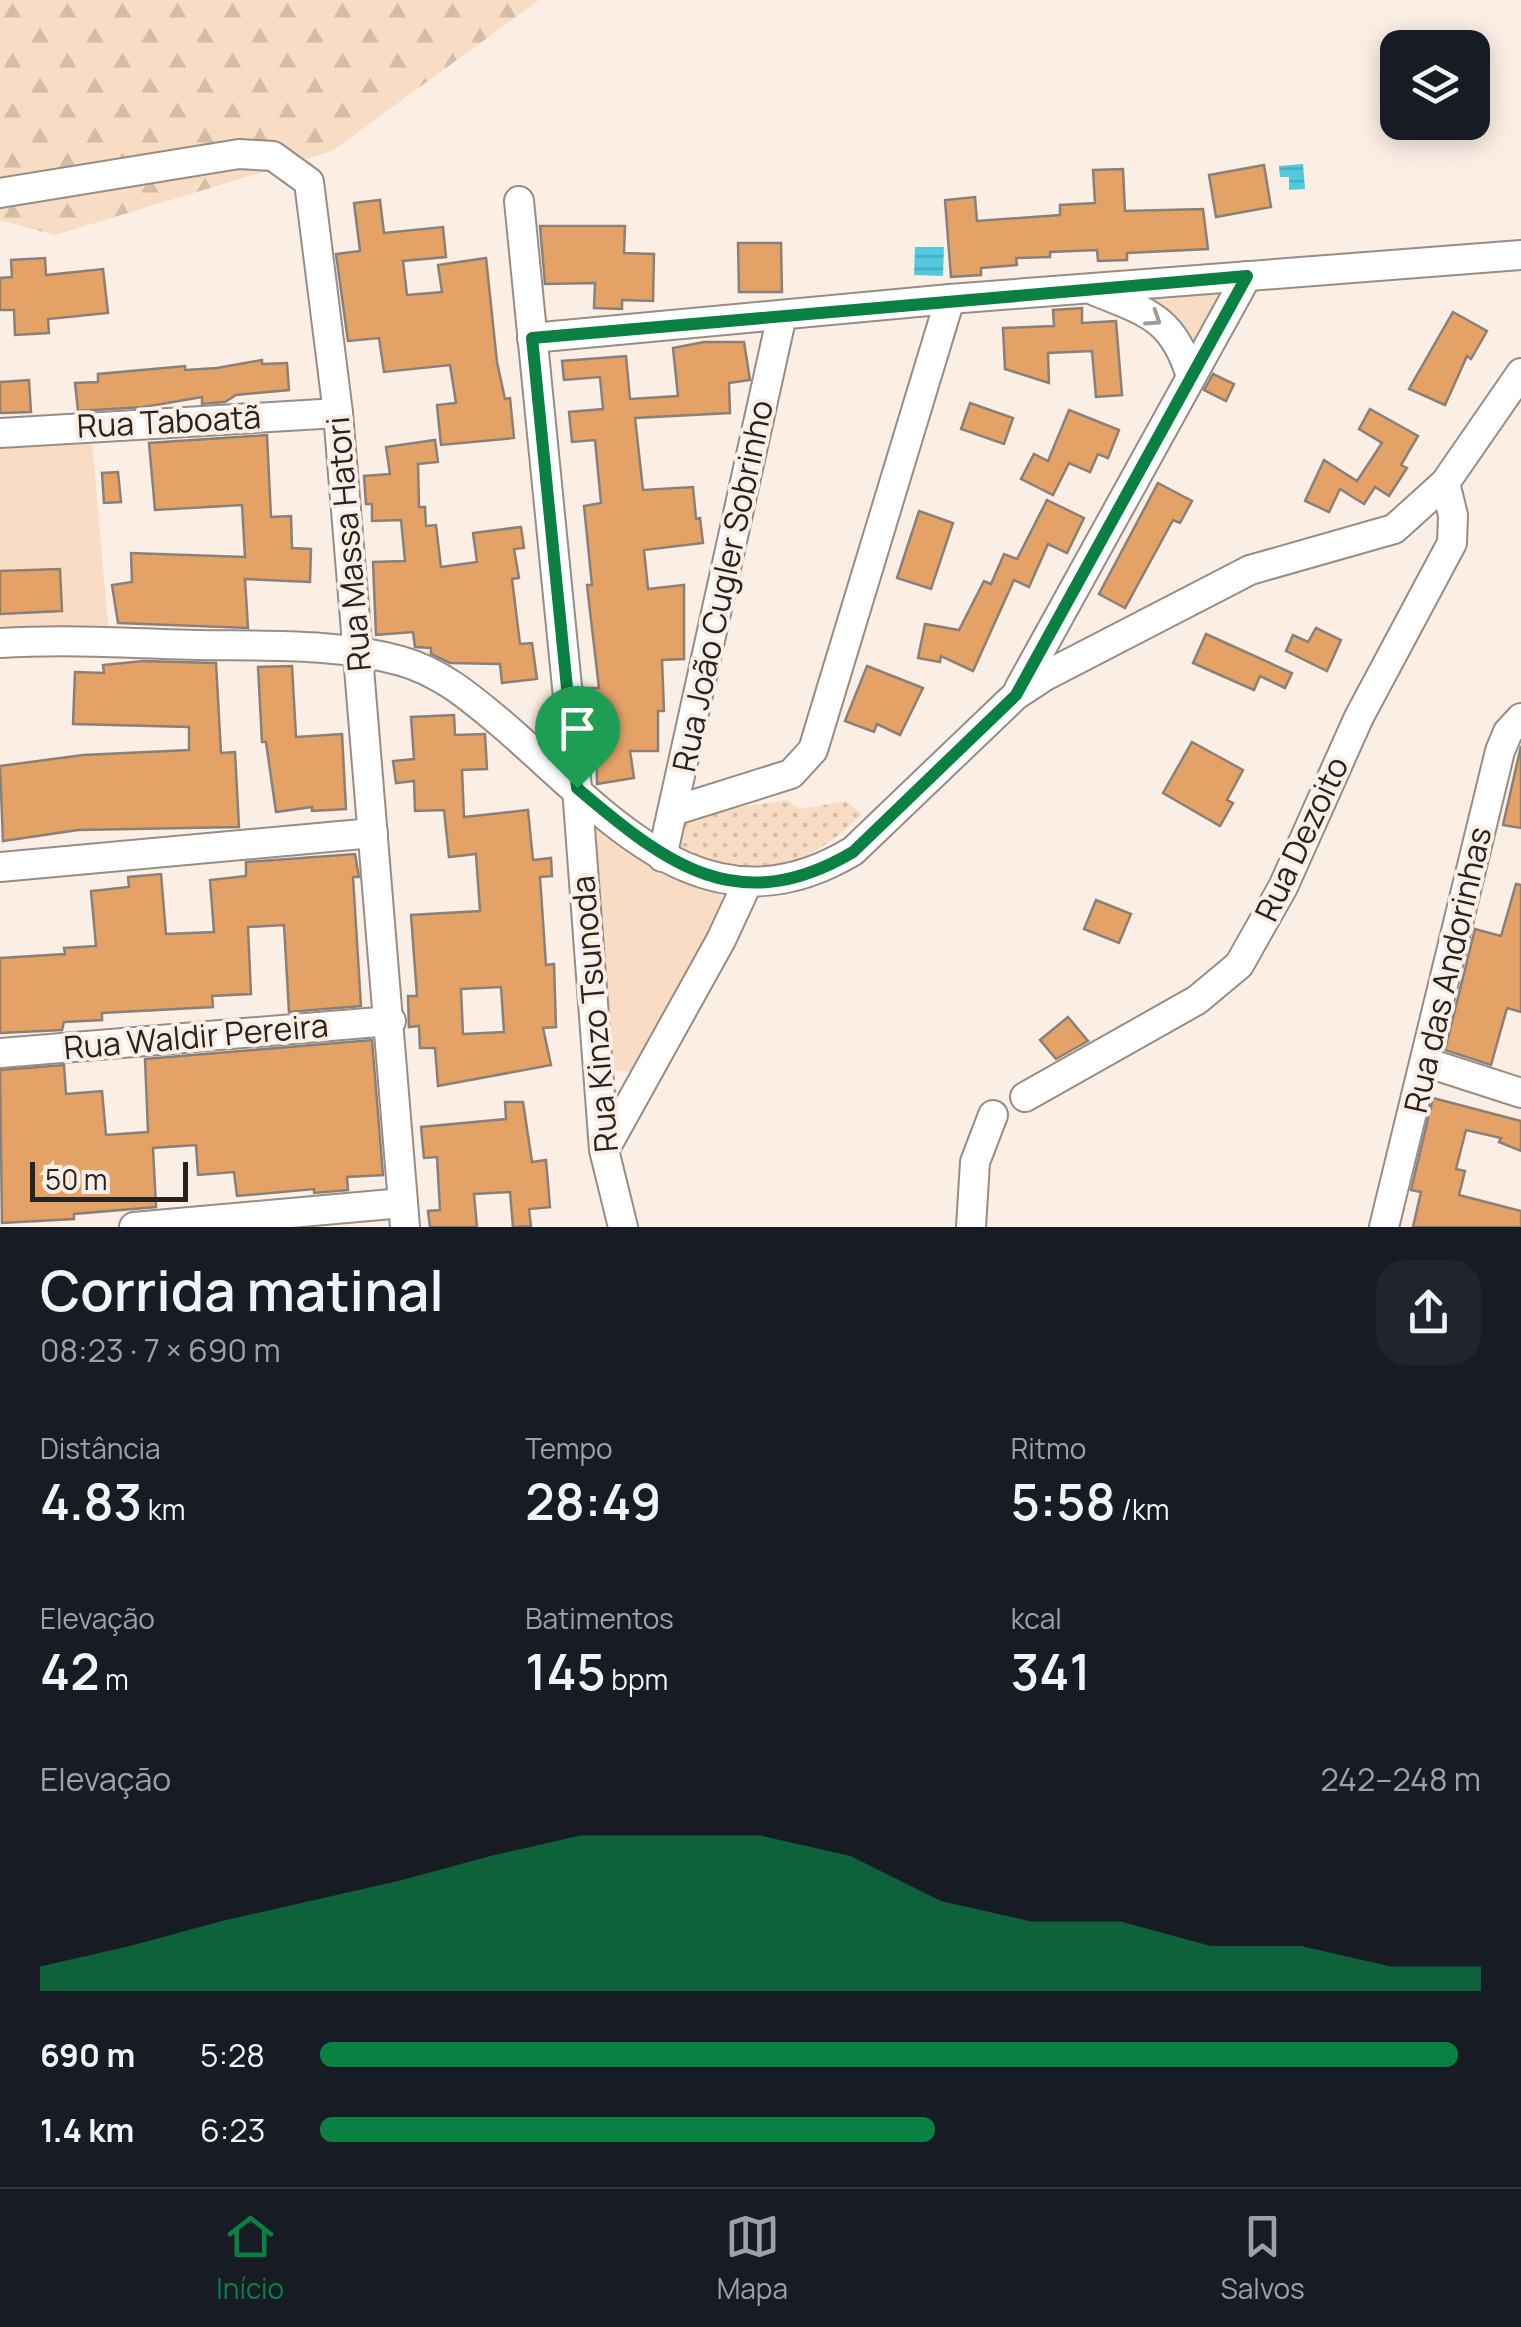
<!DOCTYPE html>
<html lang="pt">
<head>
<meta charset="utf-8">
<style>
	body { margin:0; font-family:Manrope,sans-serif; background:#20242c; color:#f1f3f6; height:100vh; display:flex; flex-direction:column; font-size:38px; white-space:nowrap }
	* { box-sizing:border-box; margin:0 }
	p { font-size:32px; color:#9ea1a6 }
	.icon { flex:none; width:55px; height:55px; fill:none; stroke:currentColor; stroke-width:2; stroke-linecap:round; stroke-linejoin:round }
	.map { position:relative; height:1227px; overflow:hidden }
	.sheet { display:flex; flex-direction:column; background:#171b24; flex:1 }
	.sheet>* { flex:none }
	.tools { position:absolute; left:1380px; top:30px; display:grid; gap:20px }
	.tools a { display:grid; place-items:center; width:110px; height:110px; border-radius:20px; background:#171b24; box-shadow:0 5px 25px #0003; font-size:50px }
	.scale { position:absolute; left:30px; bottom:25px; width:158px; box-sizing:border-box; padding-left:10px; border:5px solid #272320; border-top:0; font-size:28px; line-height:35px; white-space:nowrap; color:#272320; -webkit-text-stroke:8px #faeee5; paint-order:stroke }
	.pin { position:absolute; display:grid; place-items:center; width:85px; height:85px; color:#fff; margin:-102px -42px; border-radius:50% 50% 50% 0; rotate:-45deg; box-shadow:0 0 10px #0007 }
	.pin .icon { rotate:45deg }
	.round { display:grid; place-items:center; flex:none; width:105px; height:105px; border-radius:30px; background:#20242c }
	.headline { display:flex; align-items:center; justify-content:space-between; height:170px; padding:0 40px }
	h1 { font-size:55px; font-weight:600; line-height:75px }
	.metrics { display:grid; grid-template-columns:repeat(3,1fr); gap:15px; height:170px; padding:10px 40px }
	.metrics div { display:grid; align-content:center }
	.metrics b { font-size:50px; font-weight:600 }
	.metrics small { font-size:28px; font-weight:400 }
	.metrics p { font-size:28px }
	.chart { height:280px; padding:20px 40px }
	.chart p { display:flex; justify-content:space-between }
	.chart svg { width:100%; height:180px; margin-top:10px; fill:#0b8043; opacity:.7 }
	ul { padding:0 40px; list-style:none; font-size:32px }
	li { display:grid; grid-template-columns:160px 120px 1fr; align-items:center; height:75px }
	li i { height:25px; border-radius:12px; background:#0b8043 }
	.tab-bar { display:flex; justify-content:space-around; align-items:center; height:140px; border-top:2px solid #363941; background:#171b24; font-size:28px; color:#9ea1a6 }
	.tab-bar a { display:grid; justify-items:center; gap:5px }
	.tab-bar .selected { color:#0b8043 }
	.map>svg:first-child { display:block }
	.grass { fill:url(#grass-dots) }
	.forest { fill:url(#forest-firs) }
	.green { fill:#f8dcc4 }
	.water { fill:url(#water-rules) }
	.building { fill:#e4a267; stroke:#8a8077; stroke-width:2.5; fill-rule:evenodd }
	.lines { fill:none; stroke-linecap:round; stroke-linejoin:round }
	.minor-casing { stroke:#988d84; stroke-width:32 }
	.minor { stroke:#fff; stroke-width:28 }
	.oneway { stroke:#9e9c9b }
	.route-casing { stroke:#fff; stroke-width:20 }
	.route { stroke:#0b8043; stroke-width:12 }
	.labels { text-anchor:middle; stroke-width:8; stroke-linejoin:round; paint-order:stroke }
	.street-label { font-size:32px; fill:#272320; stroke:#faeee5 }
</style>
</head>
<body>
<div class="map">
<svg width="1521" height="1227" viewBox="0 0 1521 1227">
	<defs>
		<pattern id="grass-dots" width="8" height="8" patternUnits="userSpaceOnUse" patternTransform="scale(2.5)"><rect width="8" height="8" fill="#f8dcc4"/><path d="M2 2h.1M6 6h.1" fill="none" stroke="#d5bca8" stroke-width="1.8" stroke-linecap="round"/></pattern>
		<pattern id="forest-firs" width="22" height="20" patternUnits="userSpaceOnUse" patternTransform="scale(2.5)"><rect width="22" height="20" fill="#f8dcc4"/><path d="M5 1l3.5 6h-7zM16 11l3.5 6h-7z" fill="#d5bca8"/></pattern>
		<pattern id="water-rules" width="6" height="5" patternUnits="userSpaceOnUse" patternTransform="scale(2.5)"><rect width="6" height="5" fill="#52cade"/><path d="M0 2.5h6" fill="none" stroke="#48adbe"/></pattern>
	</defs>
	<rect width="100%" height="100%" fill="#faeee5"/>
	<!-- grass -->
	<path class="grass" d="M787,800L801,809L846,801L862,814C802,873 751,882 674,849L685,816Z"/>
	<!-- forest -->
	<path class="forest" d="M0,0H539L332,151L55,235L0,220Z"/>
	<!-- green -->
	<g class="green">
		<path d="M1230,288L1192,353L1134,296Z"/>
		<path d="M92,440L109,635H0V448Z"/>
		<path d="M592,823L602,824L657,870L721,895L725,902L630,1072L617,1071L608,1063Z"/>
	</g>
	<!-- water -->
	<g class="water">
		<path d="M1303,164L1305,189L1289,190V177H1280L1279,166Z"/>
		<path d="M915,247H944L943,276L914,275Z"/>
	</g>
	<!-- building -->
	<g class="building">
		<path d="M1264,165L1271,207L1216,217L1209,175Z"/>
		<path d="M1123,169L1125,211L1203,209L1208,249L1127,253V260L1098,261L1097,250L1050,252V257L1016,258L1017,265L981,268V275L951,277L945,200L975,197L977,221L1060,215V205L1095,203L1093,170Z"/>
		<path d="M380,200L384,233L443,227L446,257L403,261L407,295L442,292L438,265L486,258L497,362L505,399L510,398L514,438L441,445L437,405L456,403L450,365L384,372L379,338L348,341L336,254L360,251L354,203Z"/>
		<path d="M540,226H625L624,253L654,254L653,301L622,300V309L594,308L595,283L545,284Z"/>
		<path d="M738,243H781L782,292H739Z"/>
		<path d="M45,258L46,275L103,269L108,313L48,319L49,333L15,335L14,310H0V278L12,277L11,260Z"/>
		<path d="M1082,308V323L1116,321L1122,395L1096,397L1092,351L1048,353L1049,383L1005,369L1003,328L1054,326L1053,310Z"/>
		<path d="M1453,312L1487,331L1471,359L1467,356L1445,405L1409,389Z"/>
		<path d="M704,342H744L750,380L729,383L730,413L635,418L643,490L693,487L696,519L700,518L703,543L644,550L648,589L684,585V659L662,660L664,711H658V751H630L634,778L597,784L596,714H587L585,688H599L587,585H592L584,506L601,503L595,440L572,442L569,412L603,409L600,377L564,380L562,361L626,356L630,399L678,396L673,348Z"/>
		<path d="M262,360V364L287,363L289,390L236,395L225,402L202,404V397L144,407L78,411L75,383L98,382V374L185,366V370L217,368Z"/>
		<path d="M1213,374L1234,384L1226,401L1204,390Z"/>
		<path d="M29,380L31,412L0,413V382Z"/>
		<path d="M970,403L1013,418L1004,444L961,429Z"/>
		<path d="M1370,409L1418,436L1401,465L1407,468L1389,496L1375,487L1364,504L1340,489L1329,512L1305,501L1324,460L1357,481L1382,443L1359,429Z"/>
		<path d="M1069,410L1119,430L1108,458L1098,454L1090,472L1069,463L1053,495L1021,479L1034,454L1048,461Z"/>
		<path d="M267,435L271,517L291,516L292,548L311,549L310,582L245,579L248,628L118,623L112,585L132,582L131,553L245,557L242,505L155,510L149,443Z"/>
		<path d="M435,440L438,462L418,464L419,507H425L426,526L436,525L441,567L477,562L473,533L521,527L524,548L514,549L519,578L512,579L520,644L532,643L537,679L502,683L500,664L450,663L431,654V648L415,647L413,632L376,635L373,562L405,561L401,520L372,521V504H366L364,476L390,474L386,447Z"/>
		<path d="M118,472L121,502L104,503L102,473Z"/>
		<path d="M1158,483L1192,501L1180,523L1173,520L1125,608L1099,594Z"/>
		<path d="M1047,500L1084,518L1067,553L1048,544L1029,587L1014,580L973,671L941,656L940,662L918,658L925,624L959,630L984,581L991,584L1004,554L1017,559Z"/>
		<path d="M919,511L953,523L931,589L897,578Z"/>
		<path d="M60,569L62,611L0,614V571Z"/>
		<path d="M1316,628L1341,640L1327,671L1286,651L1293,635L1308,642Z"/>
		<path d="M1206,634L1292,673L1285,688L1260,676L1254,690L1193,663Z"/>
		<path d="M143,661L216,663L221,753L235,752L239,827L78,830L3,841L0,766L83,755L189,750V727L73,724L75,672L104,673L103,665Z"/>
		<path d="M292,666L296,737L342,734L346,809L312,811V807L276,812L266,742H262L258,667Z"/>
		<path d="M867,666L923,688L900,735L877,724L874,732L845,721Z"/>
		<path d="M454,715L455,735L485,734L487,769L462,770L464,817L528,810L533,860L551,858L552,876L540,877L546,965L554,964L556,1027L543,1028L551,1065L438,1086L435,1048H420L419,1026L409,1027L408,996H417L411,915L480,911L476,854L449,857L444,810L415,811L414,781L396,783L393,761L414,759L411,717ZM501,987L504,1032L463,1034L461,989Z"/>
		<path d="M1192,742L1243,770L1227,800L1233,803L1220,826L1163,793Z"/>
		<path d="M1521,746V828L1503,825Z"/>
		<path d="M355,854L359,877H353L361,1006L289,1012L284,925L248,927L251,994L212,996L213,1007L102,1013V1020L64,1022L62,1030L0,1033V958L65,954L64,948L96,946L91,891L129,887L128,877L161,874L166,934L214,932L210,880L246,876V862Z"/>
		<path d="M1516,884L1521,885V1012L1507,1008L1491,1065L1445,1050L1475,929L1501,936Z"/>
		<path d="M1096,900L1131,914L1119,943L1084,929Z"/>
		<path d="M1068,1017L1088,1041L1056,1059L1040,1040Z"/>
		<path d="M372,1040L383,1175L347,1177L348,1190L314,1193V1189L237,1196L234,1172L198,1175L196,1145L153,1148L156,1207L74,1214V1219L2,1223L0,1070L64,1065L66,1094L102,1091L106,1135L148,1132L145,1059Z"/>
		<path d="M1433,1098L1521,1121V1151L1499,1142L1501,1138L1466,1130L1456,1169L1465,1171L1459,1195L1521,1211V1227H1413L1421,1192L1411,1190Z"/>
		<path d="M505,1102H523L532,1162L546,1160L550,1207L529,1209L531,1226L513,1227L510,1192L474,1194L477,1227H430L428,1211L440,1210L437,1157L424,1158L421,1127L506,1119Z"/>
	</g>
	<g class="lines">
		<defs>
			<g id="minor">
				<path d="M0,193L239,154L273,156L309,182L338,413L405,1227"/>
				<path d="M519,201L577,788L604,1150L623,1227"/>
				<path d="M1095,291C1147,312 1174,318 1191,377"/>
				<path d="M532,338L950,299L1521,255"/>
				<path d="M0,433L338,413"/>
				<path d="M0,643C66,639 132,643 197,645C265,646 335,643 401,661C441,672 472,699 503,725C608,815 705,940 853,851L1016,695L1045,676L1250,570L1394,529L1445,483L1521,373"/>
				<path d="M1019,689L1247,276"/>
				<path d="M673,811L791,774L813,750L950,299"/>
				<path d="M662,857L782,315"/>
				<path d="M0,867L373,833"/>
				<path d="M0,1053L391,1021"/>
				<path d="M1428,1063L1521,1093"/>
				<path d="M1025,1097L1197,1000L1239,965L1283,887L1359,717L1452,543L1453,515L1445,483"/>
				<path d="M605,1149L721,940L747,884"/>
				<path d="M134,1227L403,1203"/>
				<path d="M971,1227L975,1162L993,1115"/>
				<path d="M1384,1227L1500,751L1508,732L1521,718"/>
			</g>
		</defs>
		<!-- minor casing -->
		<use href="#minor" class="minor-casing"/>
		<!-- minor -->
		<use href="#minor" class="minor"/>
	</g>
	<!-- one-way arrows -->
	<defs><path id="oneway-chevron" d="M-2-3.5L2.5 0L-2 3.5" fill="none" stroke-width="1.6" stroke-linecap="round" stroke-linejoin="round" transform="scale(2.5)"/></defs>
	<use class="oneway" href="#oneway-chevron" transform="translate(1154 319) rotate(33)"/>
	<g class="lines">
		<defs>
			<path id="route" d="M1247,276L1016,695L853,852C738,920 666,864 577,788L532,338Z"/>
		</defs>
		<!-- route casing -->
		<use href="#route" class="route-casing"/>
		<!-- route -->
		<use href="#route" class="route"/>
	</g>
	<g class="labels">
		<!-- street labels -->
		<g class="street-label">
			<text transform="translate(169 422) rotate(-3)" y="11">Rua Taboatã</text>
			<text transform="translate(349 544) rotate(-95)" y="11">Rua Massa Hatori</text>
			<text transform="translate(723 586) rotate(-78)" y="11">Rua João Cugler Sobrinho</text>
			<text transform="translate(1302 839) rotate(-65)" y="11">Rua Dezoito</text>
			<text transform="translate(1448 970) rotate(-77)" y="11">Rua das Andorinhas</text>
			<text transform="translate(595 1014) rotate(-95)" y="11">Rua Kinzo Tsunoda</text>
			<text transform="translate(196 1037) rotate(-5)" y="11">Rua Waldir Pereira</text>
		</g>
	</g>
</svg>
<div class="tools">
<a><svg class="icon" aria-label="layers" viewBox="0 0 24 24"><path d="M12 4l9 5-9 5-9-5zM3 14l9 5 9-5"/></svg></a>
</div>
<div class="scale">50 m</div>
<div class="pin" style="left:577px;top:788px;background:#1e9e55"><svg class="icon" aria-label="arrive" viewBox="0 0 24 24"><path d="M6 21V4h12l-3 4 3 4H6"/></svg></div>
</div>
<section class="sheet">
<div class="headline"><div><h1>Corrida matinal</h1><p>08:23 · 7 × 690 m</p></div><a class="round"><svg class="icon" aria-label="share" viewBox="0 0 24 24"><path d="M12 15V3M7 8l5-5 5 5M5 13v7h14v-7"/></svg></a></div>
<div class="metrics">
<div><p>Distância</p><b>4.83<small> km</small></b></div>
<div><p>Tempo</p><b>28:49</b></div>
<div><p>Ritmo</p><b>5:58<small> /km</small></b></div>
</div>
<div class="metrics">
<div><p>Elevação</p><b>42<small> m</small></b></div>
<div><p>Batimentos</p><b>145<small> bpm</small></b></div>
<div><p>kcal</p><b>341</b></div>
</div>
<div class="chart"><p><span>Elevação</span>242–248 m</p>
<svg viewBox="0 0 160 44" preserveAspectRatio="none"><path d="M0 44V38L10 33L20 27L30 22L40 17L50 11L60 6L70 6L80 6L90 11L100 22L110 27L120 27L130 33L140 33L150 38L160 38V44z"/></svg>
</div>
<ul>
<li><b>690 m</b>5:28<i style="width:98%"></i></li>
<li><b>1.4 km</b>6:23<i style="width:53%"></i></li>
</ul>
</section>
<nav class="tab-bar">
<a class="selected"><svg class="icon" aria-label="home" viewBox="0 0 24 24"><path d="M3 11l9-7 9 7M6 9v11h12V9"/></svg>Início</a>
<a><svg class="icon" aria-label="map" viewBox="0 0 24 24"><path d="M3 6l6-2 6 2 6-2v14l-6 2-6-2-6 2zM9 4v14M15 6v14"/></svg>Mapa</a>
<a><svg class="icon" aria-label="saved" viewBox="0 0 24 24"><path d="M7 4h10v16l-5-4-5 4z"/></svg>Salvos</a>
</nav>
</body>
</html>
